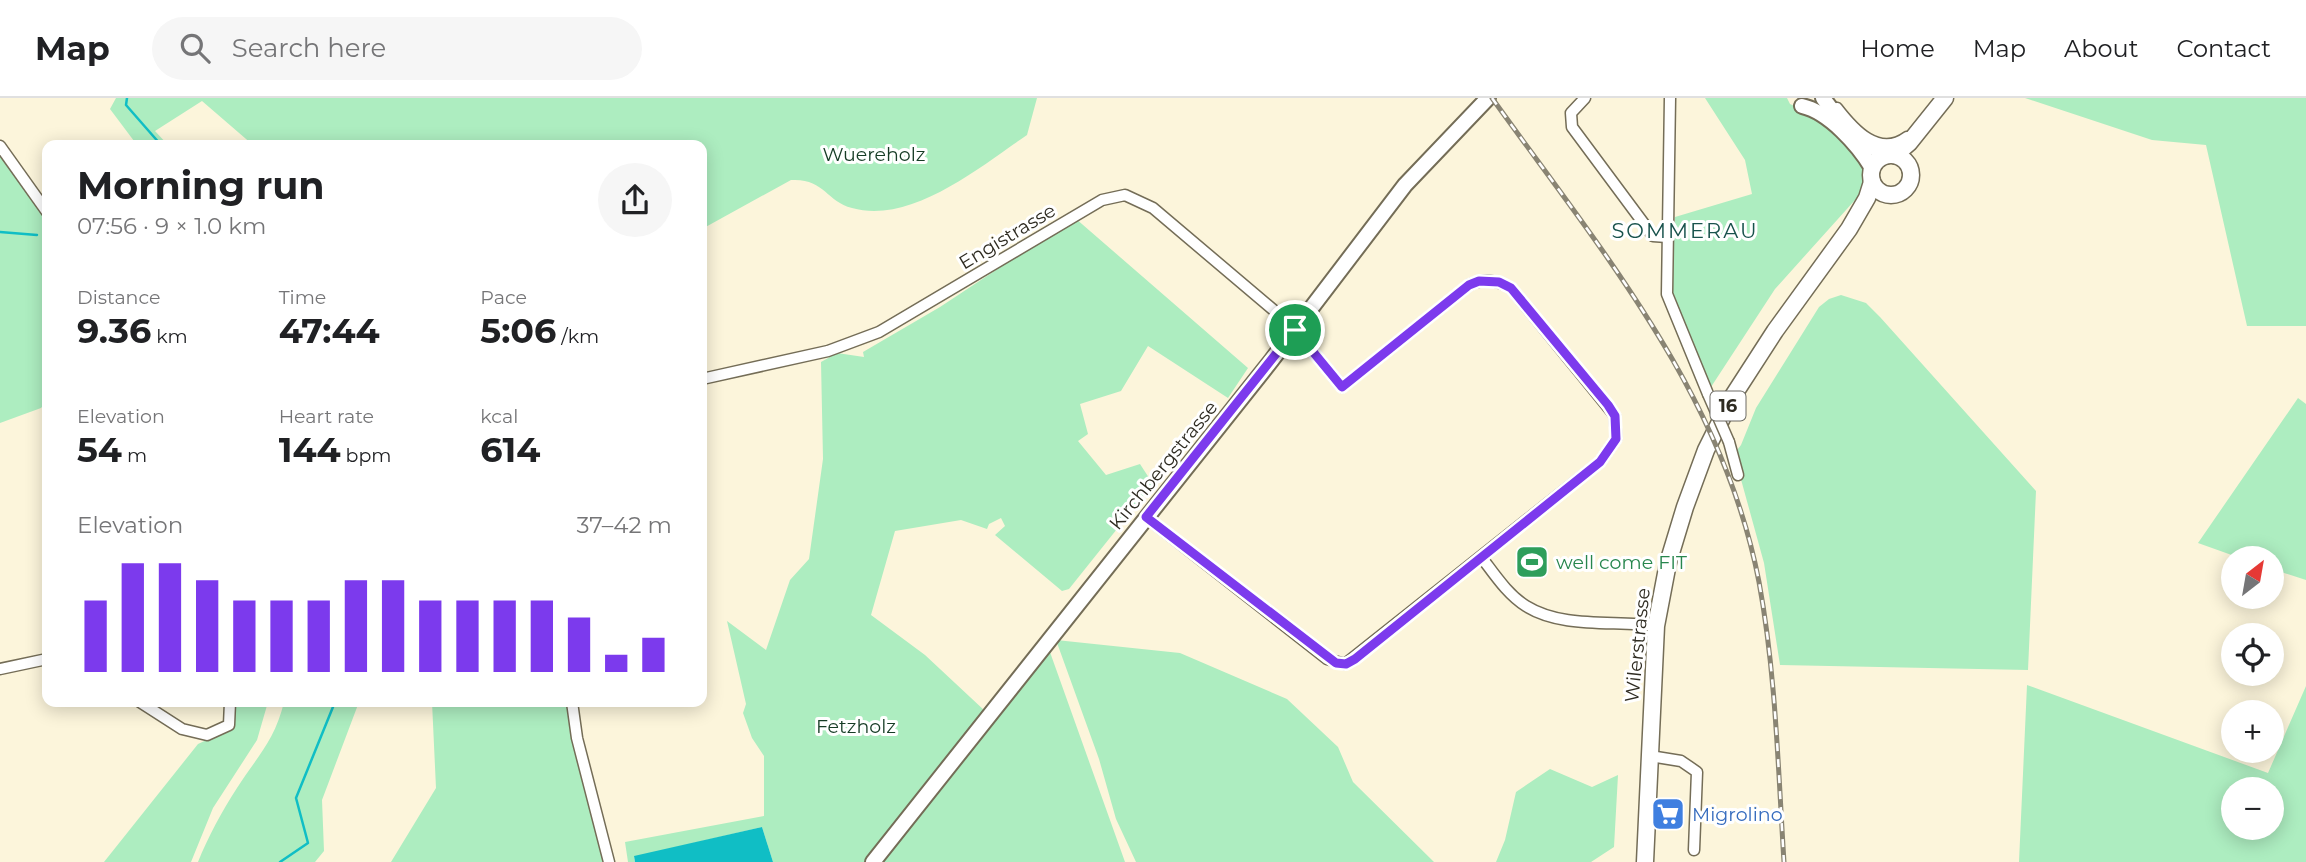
<!DOCTYPE html>
<html lang="en">
<head>
<meta charset="utf-8">
<style>
	body { margin:0; font-family:Montserrat,sans-serif; background:#f6f6f6; color:#202124; height:100vh; display:flex; flex-direction:column; font-size:26px; white-space:nowrap }
	* { box-sizing:border-box; margin:0 }
	p { font-size:23px; color:#757577 }
	.icon { flex:none; width:38px; height:38px; fill:none; stroke:currentColor; stroke-width:2; stroke-linecap:round; stroke-linejoin:round }
	.map { position:relative; flex:1; overflow:hidden }
	.sheet { position:absolute; left:42px; top:42px; width:665px; height:567px; display:flex; flex-direction:column; background:#fff; border-radius:14px; box-shadow:0 4px 18px #0003 }
	.sheet>* { flex:none }
	.needle { width:46px; rotate:31deg }
	.buttons { position:absolute; left:2221px; top:448px; display:grid; gap:14px }
	.buttons a { display:grid; place-items:center; width:63px; height:63px; border-radius:50%; background:#fff; box-shadow:0 4px 18px #0003; font-size:35px }
	.pin { position:absolute; display:grid; place-items:center; width:60px; height:60px; color:#fff; margin:-30px; border:4px solid #fff; border-radius:50%; box-shadow:0 2px 7px #0007 }
	.round { display:grid; place-items:center; flex:none; width:74px; height:74px; border-radius:37px; background:#f6f6f6 }
	.summary { display:flex; align-items:center; justify-content:space-between; height:119px; padding:0 35px }
	h1 { font-size:38px; font-weight:700; line-height:52px }
	.stats { display:grid; grid-template-columns:repeat(3,1fr); gap:10px; height:119px; padding:7px 35px }
	.stats div { display:grid; align-content:center }
	.stats b { font-size:35px; font-weight:700 }
	.stats small { font-size:19px; font-weight:400 }
	.stats p { font-size:19px }
	.chart { height:196px; padding:14px 35px }
	.chart p { display:flex; justify-content:space-between }
	.chart svg { width:100%; height:126px; margin-top:7px; stroke:#7c3aed; stroke-width:6 }
	header { display:flex; align-items:center; gap:42px; box-sizing:border-box; height:98px; padding:0 35px; background:#fff; border-bottom:2px solid #e0e0e0 }
	header strong { font-size:33px }
	nav { display:flex; gap:38px; margin-inline-start:auto; font-size:24px }
	.search { width:490px; height:63px; background:#f6f6f6; display:flex; align-items:center; gap:18px; box-sizing:border-box; padding:0 24px; border-radius:38px; color:#757577; font-size:26px }
	.map>svg:first-child { display:block }
	.green { fill:#adedc0; fill-rule:evenodd }
	.water { fill:#10bec5 }
	.lines { fill:none; stroke-linecap:round; stroke-linejoin:round }
	.stream { stroke:#10bec5; stroke-width:2.5 }
	.street-casing { stroke:#746d57; stroke-width:13 }
	.secondary-casing { stroke:#746d57; stroke-width:18 }
	.primary-casing { stroke:#746d57; stroke-width:19 }
	.street { stroke:#fff; stroke-width:10 }
	.secondary { stroke:#fff; stroke-width:14 }
	.primary { stroke:#fff; stroke-width:16 }
	.rail-casing { stroke:#898473; stroke-width:5 }
	.rail { stroke:#fff; stroke-width:2.5; stroke-dasharray:8; stroke-linecap:butt }
	.street-bridge-casing { stroke:#746d57; stroke-width:13; stroke-linecap:butt }
	.street-bridge { stroke:#fff; stroke-width:10 }
	.route-casing { stroke:#fff; stroke-width:14 }
	.route { stroke:#7c3aed; stroke-width:9 }
	.labels { text-anchor:middle; stroke-width:6; stroke-linejoin:round; paint-order:stroke }
	.shield { fill:#fff; stroke:#6d6b64; stroke-width:2 }
	.shield-label { font-size:18px; font-weight:bold; fill:#2f2c22 }
	.park-label { font-size:19px; fill:#163c25; stroke:#fff }
	.street-label { font-size:19px; fill:#2f2c22; stroke:#fff }
	.leisure-label { font-size:19px; fill:#27864d; stroke:#fff; text-anchor:start }
	.shop-label { font-size:19px; fill:#366cbe; stroke:#fff; text-anchor:start }
	.neighbourhood-label { font-size:21px; letter-spacing:2px; fill:#18524c; stroke:#fff }
</style>
</head>
<body>
<header>
<strong>Map</strong>
<div class="search"><svg class="icon" aria-label="search" viewBox="0 0 24 24"><circle cx="10" cy="10" r="6"/><path d="M15 15l6 6"/></svg>Search here</div>
<nav><a>Home</a><a>Map</a><a>About</a><a>Contact</a></nav>
</header>
<div class="map">
<svg width="2306" height="764" viewBox="0 0 2306 764">
	<rect width="100%" height="100%" fill="#fcf5db"/>
	<!-- green -->
	<g class="green">
		<path d="M116,0H1037L1027,37C981,68 911,127 852,110C826,103 824,80 791,82L702,131V47H253L202,3L155,33L168,47H137L110,11Z"/>
		<path d="M1705,0H1787L1790,6L1817,18L1863,65L1864,92L1775,191L1711,289L1672,193L1675,119L1752,96L1745,62Z"/>
		<path d="M2025,0H2306V228H2247L2206,47L2152,42Z"/>
		<path d="M0,55L47,121V303L41,310L0,325Z"/>
		<path d="M1075,120L1248,270L1228,300L1148,248L1121,293L1080,306L1088,336L1078,343L1106,377L1140,366L1153,386L1069,491L1062,493L995,437L1005,428L1001,420L989,426L987,431L961,422L895,433L871,517L925,557L985,613L1046,543L1125,764H773L762,729L634,759L635,764H628L625,744L764,718V658L752,640L743,615L746,606L727,523L766,552L790,482L809,461L823,361L821,264L837,255L864,259L863,254L940,209Z"/>
		<path d="M1841,197L1866,205L1880,219L2036,393L2028,572L1780,567L1764,465L1734,356L1741,347L1756,310L1819,209L1829,201Z"/>
		<path d="M2298,300L2306,306V482L2272,471V460H2240L2198,445Z"/>
		<path d="M1056,542L1180,555L1287,601L1338,649L1353,684L1434,764H1136L1116,721L1099,661Z"/>
		<path d="M2027,587L2268,675L2306,588V764H2019ZM2233,691H2272V730H2233Z"/>
		<path d="M233,604H268L257,642L213,710L191,764H104L198,646L230,631Z"/>
		<path d="M284,604H359L322,702L324,753L315,764H198C208,739 222,713 237,690C257,659 275,642 284,604Z"/>
		<path d="M432,604H569L604,764H391L436,690Z"/>
		<path d="M1550,671L1592,689L1618,677L1614,749L1591,764H1496L1505,742L1516,694Z"/>
	</g>
	<!-- water -->
	<path class="water" d="M762,729L773,764H635L634,758Z"/>
	<g class="lines">
		<!-- stream -->
		<g class="stream">
			<path d="M127,0L126,7L161,47"/>
			<path d="M0,134L37,137"/>
			<path d="M280,764L308,745L296,700L335,604"/>
		</g>
		<defs>
			<g id="street">
				<path d="M1585,0L1571,15L1572,29L1653,138L1667,139"/>
				<path d="M1670,0L1667,196L1708,296"/>
				<path d="M1837,10C1854,32 1879,60 1907,39"/>
				<path d="M0,48L47,114"/>
				<path d="M702,281L828,253L879,234L1102,102L1125,97L1153,110L1290,226L1342,289L1469,187C1484,180 1496,182 1511,190L1615,318L1616,341L1600,364L1345,566L1327,561L1146,419"/>
				<path d="M1729,344L1738,377"/>
				<path d="M1482,460C1495,477 1508,497 1526,508C1563,531 1615,522 1656,528"/>
				<path d="M0,571L47,561"/>
				<path d="M140,604L182,631L207,637L229,627L230,604"/>
				<path d="M572,604L577,640L609,764"/>
				<path d="M1650,658L1681,663L1697,674L1694,752"/>
			</g>
			<g id="secondary">
				<path d="M1823,0L1838,20"/>
				<path d="M1802,8C1829,14 1858,47 1872,70"/>
				<path d="M1857,39L1885,57"/>
				<path d="M873,764L1271,263L1405,87L1488,0"/>
			</g>
			<g id="primary">
				<path d="M1895,57L1909,45L1945,0"/>
				<circle cx="1891" cy="77" r="20"/>
				<path d="M1645,764L1656,528L1668,465L1685,409L1706,352L1733,298L1775,233L1849,131L1867,100L1872,84"/>
			</g>
		</defs>
		<!-- street casing -->
		<use href="#street" class="street-casing"/>
		<!-- secondary casing -->
		<use href="#secondary" class="secondary-casing"/>
		<!-- primary casing -->
		<use href="#primary" class="primary-casing"/>
		<!-- street -->
		<use href="#street" class="street"/>
		<!-- secondary -->
		<use href="#secondary" class="secondary"/>
		<!-- primary -->
		<use href="#primary" class="primary"/>
		<defs>
			<path id="rail" d="M1492,0C1600,151 1723,296 1759,484C1776,576 1778,671 1784,764"/>
		</defs>
		<!-- rail casing -->
		<use href="#rail" class="rail-casing"/>
		<!-- rail -->
		<use href="#rail" class="rail"/>
		<defs>
			<path id="street-bridge" d="M1708,296L1729,344"/>
		</defs>
		<!-- street-bridge casing -->
		<use href="#street-bridge" class="street-bridge-casing"/>
		<!-- street-bridge -->
		<use href="#street-bridge" class="street-bridge"/>
	</g>
	<g class="lines">
		<defs>
			<path id="route" d="M1479,183L1499,184L1511,190L1608,307L1615,318L1616,341L1600,364L1355,561L1346,566L1336,565L1146,419L1295,232L1342,289L1469,187Z"/>
		</defs>
		<!-- route casing -->
		<use href="#route" class="route-casing"/>
		<!-- route -->
		<use href="#route" class="route"/>
	</g>
	<!-- icons -->
	<defs>
		<symbol id="stadium-square" viewBox="-11 -11 22 22"><rect x="-9" y="-9" width="18" height="18" rx="4" fill="#2e9e5b" stroke="#fff"/><path d="M0-5a6.5 5 0 1 0 0 10a6.5 5 0 1 0 0-10ZM-3.5-1.8h7v3.6h-7Z" fill="#fff"/></symbol>
		<symbol id="supermarket-square" viewBox="-11 -11 22 22"><rect x="-9" y="-9" width="18" height="18" rx="4" fill="#3f7fe0" stroke="#fff"/><path d="M-6-5.5h2.5l.6 2H6L4.5 2H-2.5L-4.4-4H-6ZM-1.5 3.2a1.3 1.3 0 1 0 .1 0ZM3 3.2a1.3 1.3 0 1 0 .1 0Z" fill="#fff"/></symbol>
	</defs>
	<g fill-rule="evenodd">
		<use href="#stadium-square" x="1513" y="445" width="38" height="38"/>
		<use href="#supermarket-square" x="1649" y="697" width="38" height="38"/>
	</g>
	<g class="labels">
		<!-- shield labels -->
		<rect class="shield" x="1710.5" y="293.5" width="35" height="29" rx="5"/>
		<g class="shield-label">
			<text x="1728" y="314">16</text>
		</g>
		<!-- park labels -->
		<g class="park-label">
			<text x="874" y="63">Wuereholz</text>
			<text x="856" y="635">Fetzholz</text>
		</g>
		<!-- street labels -->
		<g class="street-label">
			<text transform="translate(1007 138) rotate(-31)" y="7">Engistrasse</text>
			<text transform="translate(1163 367) rotate(-51)" y="7">Kirchbergstrasse</text>
			<text transform="translate(1637 547) rotate(-84)" y="7">Wilerstrasse</text>
		</g>
		<!-- leisure labels -->
		<g class="leisure-label">
			<text x="1556" y="471">well come FIT</text>
		</g>
		<!-- shop labels -->
		<g class="shop-label">
			<text x="1692" y="723">Migrolino</text>
		</g>
		<!-- neighbourhood labels -->
		<g class="neighbourhood-label">
			<text x="1685" y="140">SOMMERAU</text>
		</g>
	</g>
</svg>
<div class="buttons">
<a><svg class="needle" viewBox="-14 -14 28 28"><path d="M0-13l5 13h-10z" fill="#e53935"/><path d="M0 13l5-13h-10z" fill="#757577"/></svg></a>
<a><svg class="icon" aria-label="locate" viewBox="0 0 24 24"><circle cx="12" cy="12" r="6"/><path d="M12 2v4M12 18v4M2 12h4M18 12h4"/></svg></a>
<a>+</a>
<a>−</a>
</div>
<div class="pin" style="left:1295px;top:232px;background:#1e9e55"><svg class="icon" aria-label="arrive" viewBox="0 0 24 24"><path d="M6 21V4h12l-3 4 3 4H6"/></svg></div>
<section class="sheet">
<div class="summary"><div><h1>Morning run</h1><p>07:56 · 9 × 1.0 km</p></div><a class="round"><svg class="icon" aria-label="share" viewBox="0 0 24 24"><path d="M12 15V3M7 8l5-5 5 5M5 13v7h14v-7"/></svg></a></div>
<div class="stats">
<div><p>Distance</p><b>9.36<small> km</small></b></div>
<div><p>Time</p><b>47:44</b></div>
<div><p>Pace</p><b>5:06<small> /km</small></b></div>
</div>
<div class="stats">
<div><p>Elevation</p><b>54<small> m</small></b></div>
<div><p>Heart rate</p><b>144<small> bpm</small></b></div>
<div><p>kcal</p><b>614</b></div>
</div>
<div class="chart"><p><span>Elevation</span>37–42 m</p>
<svg viewBox="0 0 160 44" preserveAspectRatio="none"><path d="M5 44V19M15 44V6M25 44V6M35 44V12M45 44V19M55 44V19M65 44V19M75 44V12M85 44V12M95 44V19M105 44V19M115 44V19M125 44V19M135 44V25M145 44V38M155 44V32"/></svg>
</div>
</section>
</div>
</body>
</html>
